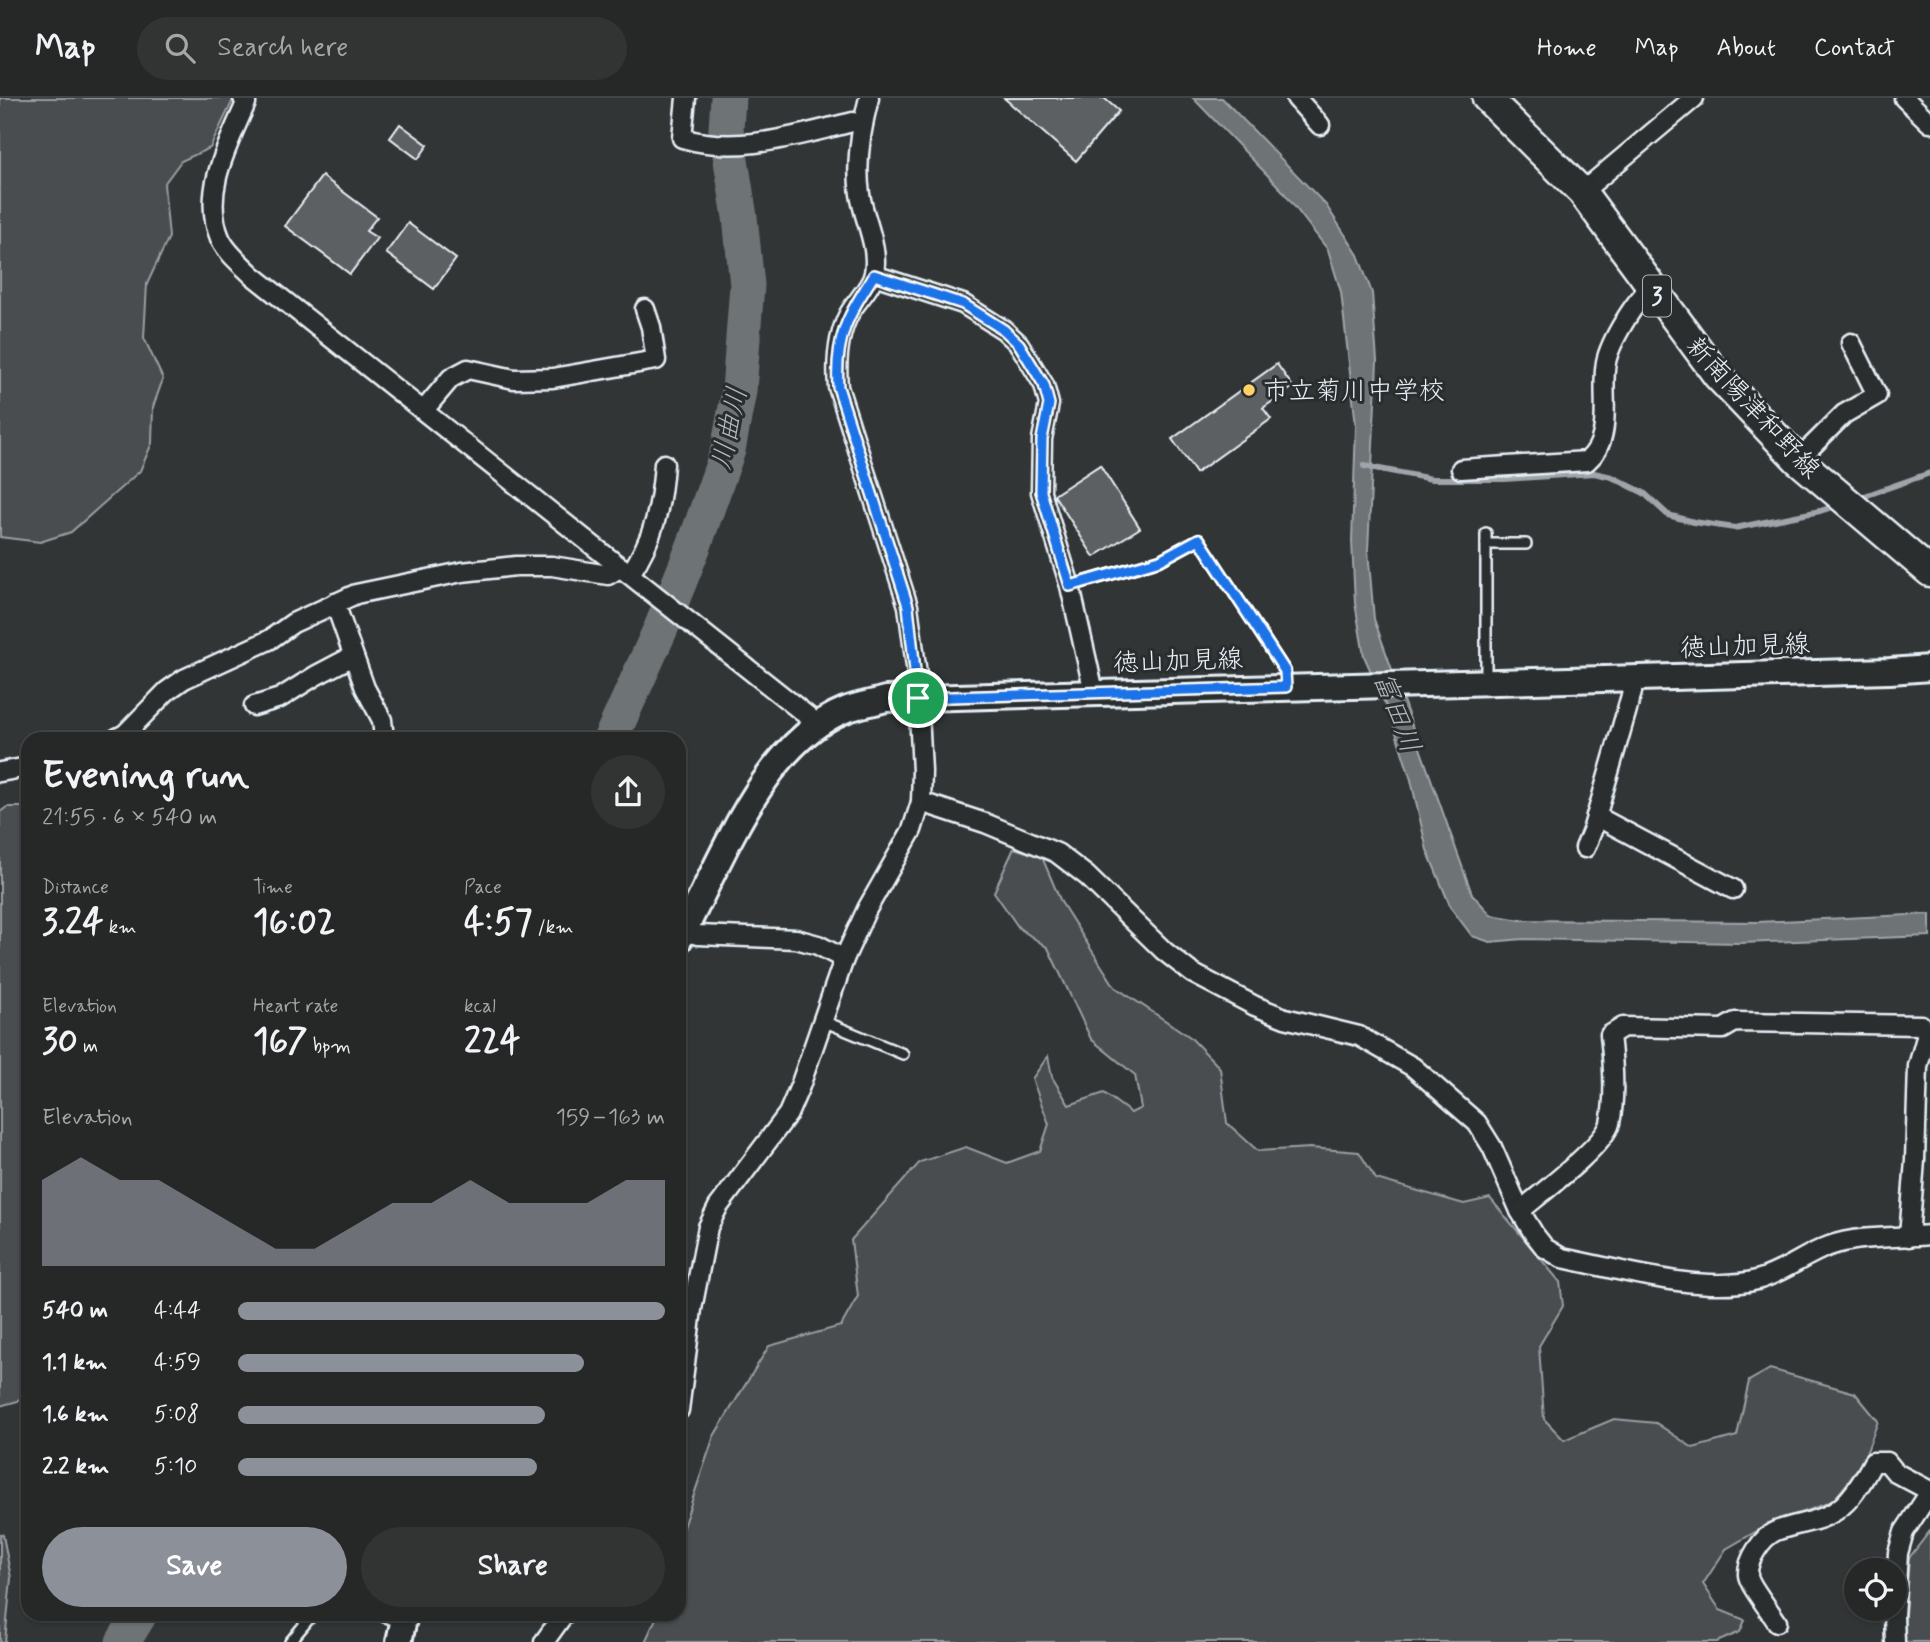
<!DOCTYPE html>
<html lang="en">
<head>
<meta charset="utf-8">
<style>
	body { margin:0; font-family:Mynerve,"Klee One",sans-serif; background:#323434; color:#f1f3f6; height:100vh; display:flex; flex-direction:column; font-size:26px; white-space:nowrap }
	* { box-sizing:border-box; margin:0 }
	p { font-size:23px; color:#a4a6a8 }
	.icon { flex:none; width:38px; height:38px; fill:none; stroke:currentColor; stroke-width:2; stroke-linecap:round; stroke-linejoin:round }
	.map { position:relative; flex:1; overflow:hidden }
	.side { position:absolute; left:21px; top:634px; width:665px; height:889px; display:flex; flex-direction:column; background:#262828; border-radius:21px; box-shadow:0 2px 5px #0004,0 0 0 2px #424445 }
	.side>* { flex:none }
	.buttons { position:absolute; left:1844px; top:1460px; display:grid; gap:14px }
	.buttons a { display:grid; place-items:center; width:63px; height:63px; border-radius:50%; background:#262828; box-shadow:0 2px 5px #0004,0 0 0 2px #424445; font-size:35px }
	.pin { position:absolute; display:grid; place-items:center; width:60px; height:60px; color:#fff; margin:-30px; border:4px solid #fff; border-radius:50%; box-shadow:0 2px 7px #0007 }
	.round { display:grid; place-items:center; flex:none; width:74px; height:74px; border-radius:37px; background:#323434 }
	.head { display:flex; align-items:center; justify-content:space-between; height:119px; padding:0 21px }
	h1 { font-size:38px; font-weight:700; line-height:52px }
	.stats { display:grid; grid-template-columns:repeat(3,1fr); gap:10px; height:119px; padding:7px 21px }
	.stats div { display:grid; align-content:center }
	.stats b { font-size:35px; font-weight:700 }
	.stats small { font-size:19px; font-weight:400 }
	.stats p { font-size:19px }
	.chart { height:196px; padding:14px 21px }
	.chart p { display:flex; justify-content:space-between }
	.chart svg { width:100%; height:126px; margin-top:7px; fill:#8c9099; opacity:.7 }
	.cta { display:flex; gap:14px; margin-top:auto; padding:14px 21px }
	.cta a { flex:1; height:80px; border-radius:42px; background:#8c9099; color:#fff; font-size:28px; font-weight:700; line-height:80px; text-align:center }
	.cta a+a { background:#323434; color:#f1f3f6 }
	ul { padding:0 21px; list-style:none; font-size:23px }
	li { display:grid; grid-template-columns:112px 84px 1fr; align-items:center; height:52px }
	li i { height:18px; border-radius:9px; background:#8c9099 }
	header { display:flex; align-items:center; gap:42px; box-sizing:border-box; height:98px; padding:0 35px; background:#262828; border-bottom:2px solid #424445 }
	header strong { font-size:33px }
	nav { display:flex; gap:38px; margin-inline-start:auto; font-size:24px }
	.search { width:490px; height:63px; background:#323434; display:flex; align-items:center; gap:18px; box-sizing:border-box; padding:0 24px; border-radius:38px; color:#a4a6a8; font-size:26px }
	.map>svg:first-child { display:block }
	.green { fill:#494d4f; stroke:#989fa4; stroke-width:2 }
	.water { fill:#6e7376; stroke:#9fa5aa; stroke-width:2 }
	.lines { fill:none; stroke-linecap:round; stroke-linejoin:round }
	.stream { stroke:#9fa5aa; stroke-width:6 }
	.river { stroke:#6e7376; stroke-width:35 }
	.building { fill:#5c6063; stroke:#e8f1f8; stroke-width:2 }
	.lane-casing { stroke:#e8f1f8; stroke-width:14 }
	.street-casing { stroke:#e8f1f8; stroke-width:23 }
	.secondary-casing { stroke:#e8f1f8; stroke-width:30 }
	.primary-casing { stroke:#e8f1f8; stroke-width:33 }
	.lane { stroke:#2a2d2e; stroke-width:9 }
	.street { stroke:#2a2d2e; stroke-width:18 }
	.secondary { stroke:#2a2d2e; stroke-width:24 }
	.primary { stroke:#2a2d2e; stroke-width:28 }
	.route-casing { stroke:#fff; stroke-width:14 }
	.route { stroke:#1a73e8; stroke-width:9 }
	.poi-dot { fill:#ffd166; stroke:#2a2d2e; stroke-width:2.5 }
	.labels { text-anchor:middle; stroke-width:6; stroke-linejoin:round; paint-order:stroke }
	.shield { fill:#2a2d2e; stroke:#afb6bb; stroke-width:2 }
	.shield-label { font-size:24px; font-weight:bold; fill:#e8f1f8 }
	.poi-label { font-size:26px; fill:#e8f1f8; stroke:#2a2d2e; text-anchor:start }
	.street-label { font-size:26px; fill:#e8f1f8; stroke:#2a2d2e }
	.water-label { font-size:28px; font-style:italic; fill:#b1b8be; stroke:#2a2d2e }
</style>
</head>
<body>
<header>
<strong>Map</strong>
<div class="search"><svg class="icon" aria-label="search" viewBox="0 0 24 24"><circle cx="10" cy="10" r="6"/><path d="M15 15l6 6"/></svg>Search here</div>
<nav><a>Home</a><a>Map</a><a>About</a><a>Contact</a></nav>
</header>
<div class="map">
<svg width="1930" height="1544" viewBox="0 0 1930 1544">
	<rect width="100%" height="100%" fill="#323536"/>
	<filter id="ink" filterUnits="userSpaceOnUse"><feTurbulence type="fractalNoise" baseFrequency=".0143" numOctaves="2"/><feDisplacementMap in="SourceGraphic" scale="14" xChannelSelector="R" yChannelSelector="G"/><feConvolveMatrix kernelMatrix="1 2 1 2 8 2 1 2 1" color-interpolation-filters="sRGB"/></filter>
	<g filter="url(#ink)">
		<!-- green -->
		<g class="green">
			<path d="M0,0H234L210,50L181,63L164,86L169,139L147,186L144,240L163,281L153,309L152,345L140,373L71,434L40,444L0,439Z"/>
			<path d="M7,709H28V1289L18,1303L0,1308V714Z"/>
			<path d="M1014,750L1042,759L1061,804L1115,889L1190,939L1220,970L1227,1025L1258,1053L1310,1050L1359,1054L1376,1081L1464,1106L1490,1100L1560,1184L1563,1208L1539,1248L1544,1321L1564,1342L1614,1321L1656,1325L1693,1350L1737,1338L1749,1283L1770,1271L1855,1295L1878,1323L1862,1367L1833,1403L1764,1429L1726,1451L1703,1486L1720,1512L1745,1522L1740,1534L1717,1544H645L658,1516H679V1447L682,1432L714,1338L769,1248L841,1228L858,1198L851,1142L920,1064L966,1049L1007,1065L1040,1053L1049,1026L1032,981L1048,958L1052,979L1069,1007L1104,995L1131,1015L1141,1010L1135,977L1091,941L1048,850L1019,830L994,794Z"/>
			<path d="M1930,1433V1544H1903L1909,1460Z"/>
			<path d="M0,1436L3,1437L11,1480L5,1544H0Z"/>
		</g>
		<!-- water -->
		<g class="water">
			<path d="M717,0H737L738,31L720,30Z"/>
			<path d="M1193,0H1222L1326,107L1358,157L1372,195L1377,263L1368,452L1374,521L1472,796L1491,817L1520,822L1757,824L1930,816V838L1741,845L1523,841L1490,844L1472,838L1451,810L1427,752L1411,682L1391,619L1364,558L1355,505L1352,443L1356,328L1341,194L1328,152L1281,91Z"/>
		</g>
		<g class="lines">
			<!-- stream -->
			<g class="stream">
				<path d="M1364,368L1432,381H1504L1594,375L1612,379L1644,395L1668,417L1694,424L1735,430L1820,413L1839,407"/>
				<path d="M1856,401L1930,375"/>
			</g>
			<!-- river -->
			<g class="river">
				<path d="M611,640L661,530L695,445L728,352L739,293L747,187L740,119L726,31L728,0"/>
				<path d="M123,1544L140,1516"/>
			</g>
		</g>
		<!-- building -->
		<g class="building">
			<path d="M1004,0H1104L1119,13L1076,63Z"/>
			<path d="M400,26L428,47L418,61L390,40Z"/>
			<path d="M322,78L377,119L366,133L377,140L350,176L285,128Z"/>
			<path d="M408,125L456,161L434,191L386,155Z"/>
			<path d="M1277,266L1293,289L1263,310L1271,321L1196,375L1172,341Z"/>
			<path d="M1100,367L1140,430L1094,459L1054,397Z"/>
		</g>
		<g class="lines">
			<defs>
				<g id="lane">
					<path d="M1486,446H1526"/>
					<path d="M1070,488L1160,462L1199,441L1285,573L1286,587"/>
					<path d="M1486,583V435"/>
					<path d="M823,923L903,956"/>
					<path d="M377,1516L402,1525"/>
					<path d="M290,1544L313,1516"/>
				</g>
				<g id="street">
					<path d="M243,0L246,5C228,47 201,94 220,140C226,154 241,166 252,177L819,627"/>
					<path d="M686,0L682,40C739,57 797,37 853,24L863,26"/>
					<path d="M1296,0L1320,27"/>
					<path d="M1904,0L1930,25"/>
					<path d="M1582,94L1694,0"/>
					<path d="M874,177L963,206L1004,232L1019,246L1044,287L1049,306L1042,341L1041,394L1070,488L1094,594"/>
					<path d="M424,312L451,280L468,271L514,281L553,280L656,262L651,229L645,211"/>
					<path d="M1798,362L1844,316L1877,297L1851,245"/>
					<path d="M1461,371L1587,363C1615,340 1600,296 1606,264C1610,244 1635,202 1651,190"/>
					<path d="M630,476C654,440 661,409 664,366"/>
					<path d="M335,505L365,590L382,622L384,640"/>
					<path d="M254,608L280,600L315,578L353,558"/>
					<path d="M117,640L125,636L167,593L184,581L269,542L293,525L356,496L462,474L516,468H552L608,477L621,469"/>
					<path d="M0,674L28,669"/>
					<path d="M921,704L985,725L1057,755L1087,778L1164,853L1192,875L1255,908L1285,920L1359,938L1413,969L1477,1025L1492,1049L1520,1113L1534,1136L1545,1150L1562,1160C1618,1171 1702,1196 1757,1182C1783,1175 1804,1157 1829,1148C1860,1137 1898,1140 1930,1137"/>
					<path d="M1596,718L1733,791"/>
					<path d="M1585,750L1592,733L1632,594V580"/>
					<path d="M684,833L698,837L796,841L818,847L844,861"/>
					<path d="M1520,1113C1540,1096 1605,1047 1610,1025C1616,998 1613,963 1610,937L1623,929L1723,931L1735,924L1921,927L1927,936L1918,968L1915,1062L1909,1139"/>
					<path d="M679,1312L692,1211L708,1129L718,1109L788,1016L800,988L844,861L867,811L912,732L921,704L922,673L917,576L908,508L838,289C836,264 837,239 849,216C856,203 872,189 874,175C879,148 864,122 860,96C855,64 861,31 869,0"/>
					<path d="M1777,1524C1770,1513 1749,1487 1748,1477C1747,1462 1762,1439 1776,1433C1798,1424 1823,1425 1842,1408C1855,1397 1865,1379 1873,1364H1887L1896,1375L1930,1393"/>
					<path d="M544,1544L564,1516"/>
					<path d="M1895,1544L1894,1518L1898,1455L1904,1434L1930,1394"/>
				</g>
				<g id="secondary">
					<path d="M679,842C720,768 761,646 845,612C858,607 872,605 886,601L1890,573L1930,570"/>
					<path d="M399,1544L405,1516"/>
				</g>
				<path id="primary" d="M1487,0L1582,94L1717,277L1798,362L1930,474"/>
			</defs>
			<!-- lane casing -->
			<use href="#lane" class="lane-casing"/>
			<!-- street casing -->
			<use href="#street" class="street-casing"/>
			<!-- secondary casing -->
			<use href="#secondary" class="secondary-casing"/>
			<!-- primary casing -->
			<use href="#primary" class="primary-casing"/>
			<!-- lane -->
			<use href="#lane" class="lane"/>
			<!-- street -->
			<use href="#street" class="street"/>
			<!-- secondary -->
			<use href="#secondary" class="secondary"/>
			<!-- primary -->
			<use href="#primary" class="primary"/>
		</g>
	</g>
	<g class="lines" filter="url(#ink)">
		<defs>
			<path id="route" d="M874,177L963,206L1004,232L1019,246L1044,287L1049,306L1042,341L1041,394L1070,488L1160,462L1199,441L1285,573L1286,589L918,600L908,508L838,289C835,238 848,218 874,177Z"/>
		</defs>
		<!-- route casing -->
		<use href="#route" class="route-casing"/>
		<!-- route -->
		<use href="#route" class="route"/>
	</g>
	<!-- markers -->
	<circle class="poi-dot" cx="1249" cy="292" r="7"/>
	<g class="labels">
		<!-- shield labels -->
		<rect class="shield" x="1643" y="177.5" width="28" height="41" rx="5"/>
		<g class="shield-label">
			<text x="1657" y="206">3</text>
		</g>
		<!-- poi labels -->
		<g class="poi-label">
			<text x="1263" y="301">市立菊川中学校</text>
		</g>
		<!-- street labels -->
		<g class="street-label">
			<text transform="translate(1754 309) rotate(47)" y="9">新南陽津和野線</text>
			<text transform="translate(1745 547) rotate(-2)" y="9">徳山加見線</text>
			<text transform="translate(1178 562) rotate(-2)" y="9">徳山加見線</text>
		</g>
		<!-- water labels -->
		<g class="water-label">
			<text transform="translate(728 330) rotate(-78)" y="10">川曲川</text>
			<text transform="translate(1398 614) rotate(69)" y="10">富田川</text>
		</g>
	</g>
</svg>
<div class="buttons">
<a><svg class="icon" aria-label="locate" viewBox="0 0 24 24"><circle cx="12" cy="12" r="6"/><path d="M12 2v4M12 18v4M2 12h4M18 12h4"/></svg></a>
</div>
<div class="pin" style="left:918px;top:600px;background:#1e9e55"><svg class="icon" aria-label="arrive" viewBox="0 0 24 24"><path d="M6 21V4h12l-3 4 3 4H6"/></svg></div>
<section class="side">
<div class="head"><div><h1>Evening run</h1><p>21:55 · 6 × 540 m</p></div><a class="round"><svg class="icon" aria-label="share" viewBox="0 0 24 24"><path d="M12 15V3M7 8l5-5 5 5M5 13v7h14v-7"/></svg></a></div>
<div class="stats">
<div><p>Distance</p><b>3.24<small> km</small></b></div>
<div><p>Time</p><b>16:02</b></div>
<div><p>Pace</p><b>4:57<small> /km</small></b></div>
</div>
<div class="stats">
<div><p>Elevation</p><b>30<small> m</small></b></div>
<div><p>Heart rate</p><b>167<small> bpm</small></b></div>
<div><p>kcal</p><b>224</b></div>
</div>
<div class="chart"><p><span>Elevation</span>159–163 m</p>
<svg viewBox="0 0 160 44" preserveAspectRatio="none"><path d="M0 44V14L10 6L20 14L30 14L40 22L50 30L60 38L70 38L80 30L90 22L100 22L110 14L120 22L130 22L140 22L150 14L160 14V44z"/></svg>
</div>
<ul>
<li><b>540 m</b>4:44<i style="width:100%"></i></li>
<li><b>1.1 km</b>4:59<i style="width:81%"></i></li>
<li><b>1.6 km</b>5:08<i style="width:72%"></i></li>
<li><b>2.2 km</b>5:10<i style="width:70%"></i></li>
</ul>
<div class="cta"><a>Save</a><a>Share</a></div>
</section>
</div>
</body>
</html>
